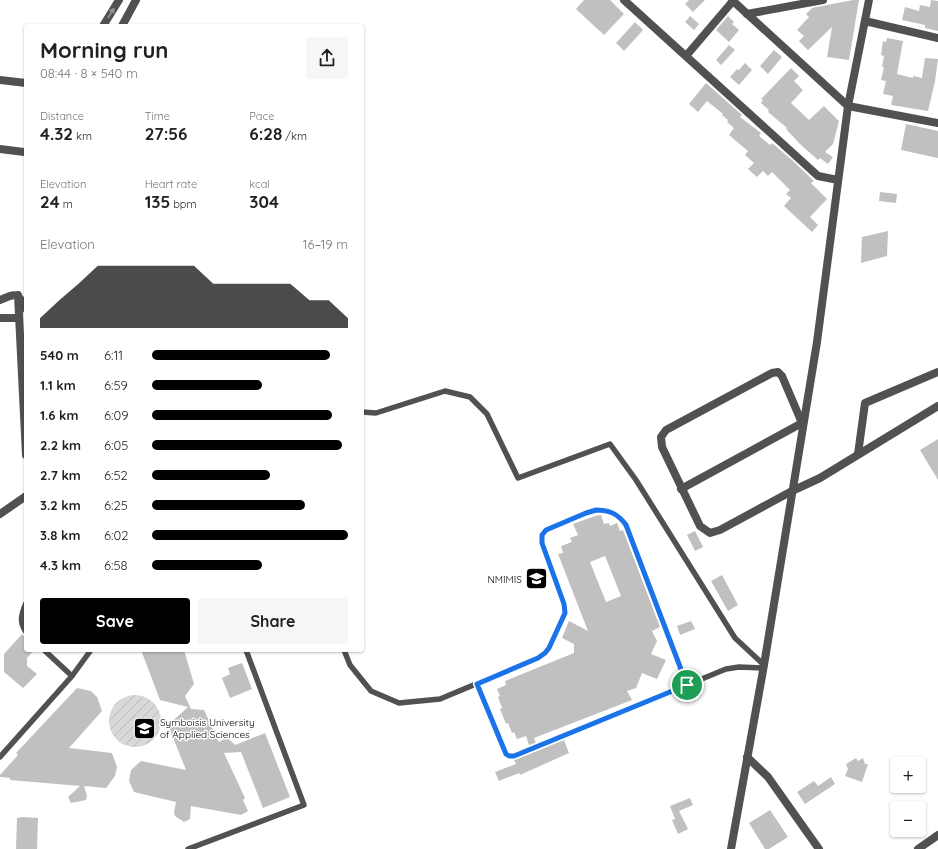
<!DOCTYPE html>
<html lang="en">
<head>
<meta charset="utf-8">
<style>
	body { margin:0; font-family:Quicksand,sans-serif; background:#f6f6f6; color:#202124; height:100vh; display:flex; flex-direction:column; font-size:15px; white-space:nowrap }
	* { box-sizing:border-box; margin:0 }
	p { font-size:13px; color:#757577 }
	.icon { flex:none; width:22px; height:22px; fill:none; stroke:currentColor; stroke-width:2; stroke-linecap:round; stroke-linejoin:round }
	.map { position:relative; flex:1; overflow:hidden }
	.drawer { position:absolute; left:24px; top:24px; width:340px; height:628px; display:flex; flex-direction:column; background:#fff; border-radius:4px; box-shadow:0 1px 3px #0004 }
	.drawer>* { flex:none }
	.controls { position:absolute; left:890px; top:757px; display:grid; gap:8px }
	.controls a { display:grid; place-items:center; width:36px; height:36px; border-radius:4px; background:#fff; box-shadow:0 1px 3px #0004; font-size:20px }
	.pin { position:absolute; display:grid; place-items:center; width:34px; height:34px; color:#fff; margin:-17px; border:2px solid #fff; border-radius:50%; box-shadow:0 1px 4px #0007 }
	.round { display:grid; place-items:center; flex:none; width:42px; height:42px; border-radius:4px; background:#f6f6f6 }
	.headline { display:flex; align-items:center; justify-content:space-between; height:68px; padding:0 16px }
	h1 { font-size:22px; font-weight:700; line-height:30px }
	.metrics { display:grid; grid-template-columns:repeat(3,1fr); gap:6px; height:68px; padding:4px 16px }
	.metrics div { display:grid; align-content:center }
	.metrics b { font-size:17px; font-weight:700 }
	.metrics small { font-size:11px; font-weight:400 }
	.metrics p { font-size:11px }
	.chart { height:112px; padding:8px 16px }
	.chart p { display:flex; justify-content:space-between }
	.chart svg { width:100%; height:72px; margin-top:4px; fill:#000; opacity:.7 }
	.button { display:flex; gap:8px; margin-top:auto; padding:8px 16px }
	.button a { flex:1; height:46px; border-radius:4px; background:#000; color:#fff; font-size:16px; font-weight:700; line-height:46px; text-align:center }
	.button a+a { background:#f6f6f6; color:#202124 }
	ul { padding:0 16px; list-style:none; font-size:13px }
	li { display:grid; grid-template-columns:64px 48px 1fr; align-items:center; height:30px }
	li i { height:10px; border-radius:5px; background:#000 }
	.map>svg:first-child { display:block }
	.garden { fill:url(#garden-furrows) }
	.building { fill:#c0c0c0; fill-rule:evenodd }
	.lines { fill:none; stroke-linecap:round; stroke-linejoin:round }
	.service { stroke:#515151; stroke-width:5.5 }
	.minor { stroke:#515151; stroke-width:8 }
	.oneway { fill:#979797 }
	.route-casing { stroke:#fff; stroke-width:8 }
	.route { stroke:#1a73e8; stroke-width:5 }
	.labels { text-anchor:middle; stroke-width:3; stroke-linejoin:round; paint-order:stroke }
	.poi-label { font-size:10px; fill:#000; stroke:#fff; text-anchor:end }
</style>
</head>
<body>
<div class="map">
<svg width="938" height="849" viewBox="0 0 938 849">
	<defs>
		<pattern id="garden-furrows" width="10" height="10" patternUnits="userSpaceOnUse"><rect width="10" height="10" fill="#d8d8d8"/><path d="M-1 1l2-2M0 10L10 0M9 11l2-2" fill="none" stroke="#b8b8b8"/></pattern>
	</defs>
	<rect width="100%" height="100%" fill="#fff"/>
	<!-- garden -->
	<circle class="garden" cx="135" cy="721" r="26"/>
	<!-- building -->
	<g class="building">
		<path d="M584,0H610L624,14L604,35L576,9Z"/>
		<path d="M689,0H705L693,12L685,4Z"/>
		<path d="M853,0H859L849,60L827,57L832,27L808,50L799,41L804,36L797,30L809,17L806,14L812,8Z"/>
		<path d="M931,0L938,1V31L925,28V25L902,20L905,7L919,11L920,5L930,7Z"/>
		<path d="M690,16L699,24L694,30L685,22Z"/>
		<path d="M728,16L734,22L732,24L739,30L729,42L716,30Z"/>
		<path d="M635,22L643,30L624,51L616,43Z"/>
		<path d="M887,38L903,41L897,74L913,78V76L922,78L925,58L938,59L935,81L928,111L891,105L893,96L883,94L886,81L881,80L884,67H882L884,56L881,55L883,41L886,42Z"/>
		<path d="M729,45L735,50L721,65L716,60Z"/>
		<path d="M774,50L782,57L768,74L760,66Z"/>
		<path d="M745,63L752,70L739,85L730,77L737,69L739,70Z"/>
		<path d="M791,68L799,76L794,81L803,90L791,103L809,120L824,106L839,121L833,144L825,152L833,157L828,164L820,158L818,160L801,145L786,129L787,128L768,112L769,110L761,103L763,100L761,99Z"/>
		<path d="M706,83L742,115L740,117L761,133L759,136L770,145L772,143L792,160L814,181L811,183L827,199L810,217L818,225L812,232L784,206L791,198L786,194L790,190L772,172L768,176L763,171L757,177L748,169L754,163L745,155L748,151L729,135L734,128L727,122L728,120L722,115L723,114L707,101L698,112L689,104Z"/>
		<path d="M906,124L938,131V158L901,150Z"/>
		<path d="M880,192L897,194L896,203L879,201Z"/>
		<path d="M888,231L887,256L861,263L862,237Z"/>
		<path d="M938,439V480L920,450Z"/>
		<path d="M601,515L604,524L609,523L610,526L617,523L620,531L623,530L660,627L652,631L657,641L651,654L666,660L657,679L642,673L636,688L627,691L632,700L534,738L536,743L529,745L526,736L517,739L514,732L512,733L508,723L506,724L500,709L502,708L498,697L500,696L497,689L506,685L505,681L574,653V644L562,638L569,621L588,631L558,554L563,553L561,546L572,542L570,538L578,535L573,524L595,516ZM605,556L621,596L606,602L590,562Z"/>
		<path d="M695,531L703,547L695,551L687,535Z"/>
		<path d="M722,575L738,605L728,611L711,581Z"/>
		<path d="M691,621L695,629L680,635L677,626Z"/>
		<path d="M22,634L26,639V650H34L27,658V666L37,674L23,688L4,672V654Z"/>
		<path d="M141,650H184L194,684L185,696L191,709L204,710L219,742L226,738H228L235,745L265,733L290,797L263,808L241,752L224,753L245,798L243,800L248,811L241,815L191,806L190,819L184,822L175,816L174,813L176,802L134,792L129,781L131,770L141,761L186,770L168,725L188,707L160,700Z"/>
		<path d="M242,663L252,689L230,698L222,678L230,674L228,668Z"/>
		<path d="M77,688L91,691L97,697L102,711L69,748L112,753L117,767L115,776L106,788L84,786L87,796L86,800L71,803L68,797L80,786L10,780V778L0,777V775L18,755L16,753Z"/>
		<path d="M564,740L569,753L520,775L519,773L499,781L495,772L516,764L514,760Z"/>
		<path d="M856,758L858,761L863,758L865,764H868L862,782L845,776L848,769L846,764Z"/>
		<path d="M831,777L835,784L805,804L797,792L814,781L818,786Z"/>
		<path d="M690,798L693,805L679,811L688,829L678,834L672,820L675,819L670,806Z"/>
		<path d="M770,810L788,837L769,849H765L749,823Z"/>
		<path d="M23,817L38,818L37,849H16L17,818Z"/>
	</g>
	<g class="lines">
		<!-- service -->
		<g class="service">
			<path d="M362,412L376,413L445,391L470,397L487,414L518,478L610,444L636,480L735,638L764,665"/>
			<path d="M26,603C21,615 19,622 26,632"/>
			<path d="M44,650L72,676"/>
			<path d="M344,650L350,665L371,691L399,703L440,699L538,658L545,653L549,648L565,613L564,604L542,543V535L546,530C565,522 603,499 621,518C623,520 624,523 626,525L687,685"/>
			<path d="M477,684L506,754L509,756H514L726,669L739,667L763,668"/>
			<path d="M0,757L72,676L91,650"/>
			<path d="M188,849L304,805L246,650"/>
		</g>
		<!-- minor -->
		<g class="minor">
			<path d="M624,0L818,176L838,180"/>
			<path d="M732,0L848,106L938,123"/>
			<path d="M747,14L823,0"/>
			<path d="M865,21L938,38"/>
			<path d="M103,26L119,0"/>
			<path d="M122,26L136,0"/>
			<path d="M686,56L733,1"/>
			<path d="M0,80L26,83"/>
			<path d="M0,149L24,152"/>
			<path d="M18,295L26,455"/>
			<path d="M0,300C16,293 18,292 26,309"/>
			<path d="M0,318H18"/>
			<path d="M858,454L865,403L938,372"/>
			<path d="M681,489L802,423L782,376L778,372L772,373L666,430L661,437L662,447L700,526L710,533L720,530L792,491L820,478L938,406"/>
			<path d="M0,514L26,496"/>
			<path d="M747,757L768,777L819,849"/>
			<path d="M731,849L764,665L817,342L848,106L869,0"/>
			<path d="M918,849L938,835"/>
		</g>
	</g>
	<!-- one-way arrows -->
	<defs><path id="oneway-solid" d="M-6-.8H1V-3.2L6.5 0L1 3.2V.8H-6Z"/></defs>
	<use class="oneway" href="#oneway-solid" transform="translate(111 13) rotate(-58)"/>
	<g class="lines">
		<defs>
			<path id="route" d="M596,510C610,510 618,514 626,525L687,685L514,756H509L506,754L477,684L538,658L545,653L549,648L565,613L564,604L542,543V535L546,530L586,513Z"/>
		</defs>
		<!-- route casing -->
		<use href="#route" class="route-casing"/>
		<!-- route -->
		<use href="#route" class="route"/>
	</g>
	<!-- icons -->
	<defs>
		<symbol id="university-square" viewBox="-11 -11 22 22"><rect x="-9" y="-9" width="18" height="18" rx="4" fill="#000" stroke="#fff"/><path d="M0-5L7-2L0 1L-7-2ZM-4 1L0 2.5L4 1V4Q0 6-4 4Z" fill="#fff"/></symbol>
	</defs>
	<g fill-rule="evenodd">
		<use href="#university-square" x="524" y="566" width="25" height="25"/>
		<use href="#university-square" x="132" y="716" width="25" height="25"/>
	</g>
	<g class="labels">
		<!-- poi labels -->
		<g class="poi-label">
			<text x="522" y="583">NMIMIS</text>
			<text x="160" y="726" text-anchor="start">Symboisis University<tspan x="160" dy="12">of Applied Sciences</tspan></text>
		</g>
	</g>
</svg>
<div class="controls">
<a>+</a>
<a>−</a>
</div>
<div class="pin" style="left:687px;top:685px;background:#1e9e55"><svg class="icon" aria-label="arrive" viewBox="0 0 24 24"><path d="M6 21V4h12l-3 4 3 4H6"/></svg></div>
<section class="drawer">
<div class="headline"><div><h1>Morning run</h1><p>08:44 · 8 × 540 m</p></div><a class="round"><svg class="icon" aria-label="share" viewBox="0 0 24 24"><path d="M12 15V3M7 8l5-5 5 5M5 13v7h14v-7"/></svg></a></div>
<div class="metrics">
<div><p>Distance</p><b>4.32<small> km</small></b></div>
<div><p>Time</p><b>27:56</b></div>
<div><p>Pace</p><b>6:28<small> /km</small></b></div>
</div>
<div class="metrics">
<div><p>Elevation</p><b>24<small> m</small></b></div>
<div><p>Heart rate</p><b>135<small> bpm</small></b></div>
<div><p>kcal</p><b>304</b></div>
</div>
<div class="chart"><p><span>Elevation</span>16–19 m</p>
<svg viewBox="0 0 160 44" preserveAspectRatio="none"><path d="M0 44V38L10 27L20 17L30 6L40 6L50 6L60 6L70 6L80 6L90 17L100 17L110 17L120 17L130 17L140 27L150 27L160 38V44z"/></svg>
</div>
<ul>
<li><b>540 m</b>6:11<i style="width:91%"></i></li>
<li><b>1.1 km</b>6:59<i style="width:56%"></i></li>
<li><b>1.6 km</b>6:09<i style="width:92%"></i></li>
<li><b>2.2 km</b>6:05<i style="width:97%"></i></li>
<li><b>2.7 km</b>6:52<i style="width:60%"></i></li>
<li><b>3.2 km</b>6:25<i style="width:78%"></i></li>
<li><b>3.8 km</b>6:02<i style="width:100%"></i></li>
<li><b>4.3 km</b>6:58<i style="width:56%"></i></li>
</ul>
<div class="button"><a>Save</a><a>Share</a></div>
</section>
</div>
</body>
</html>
